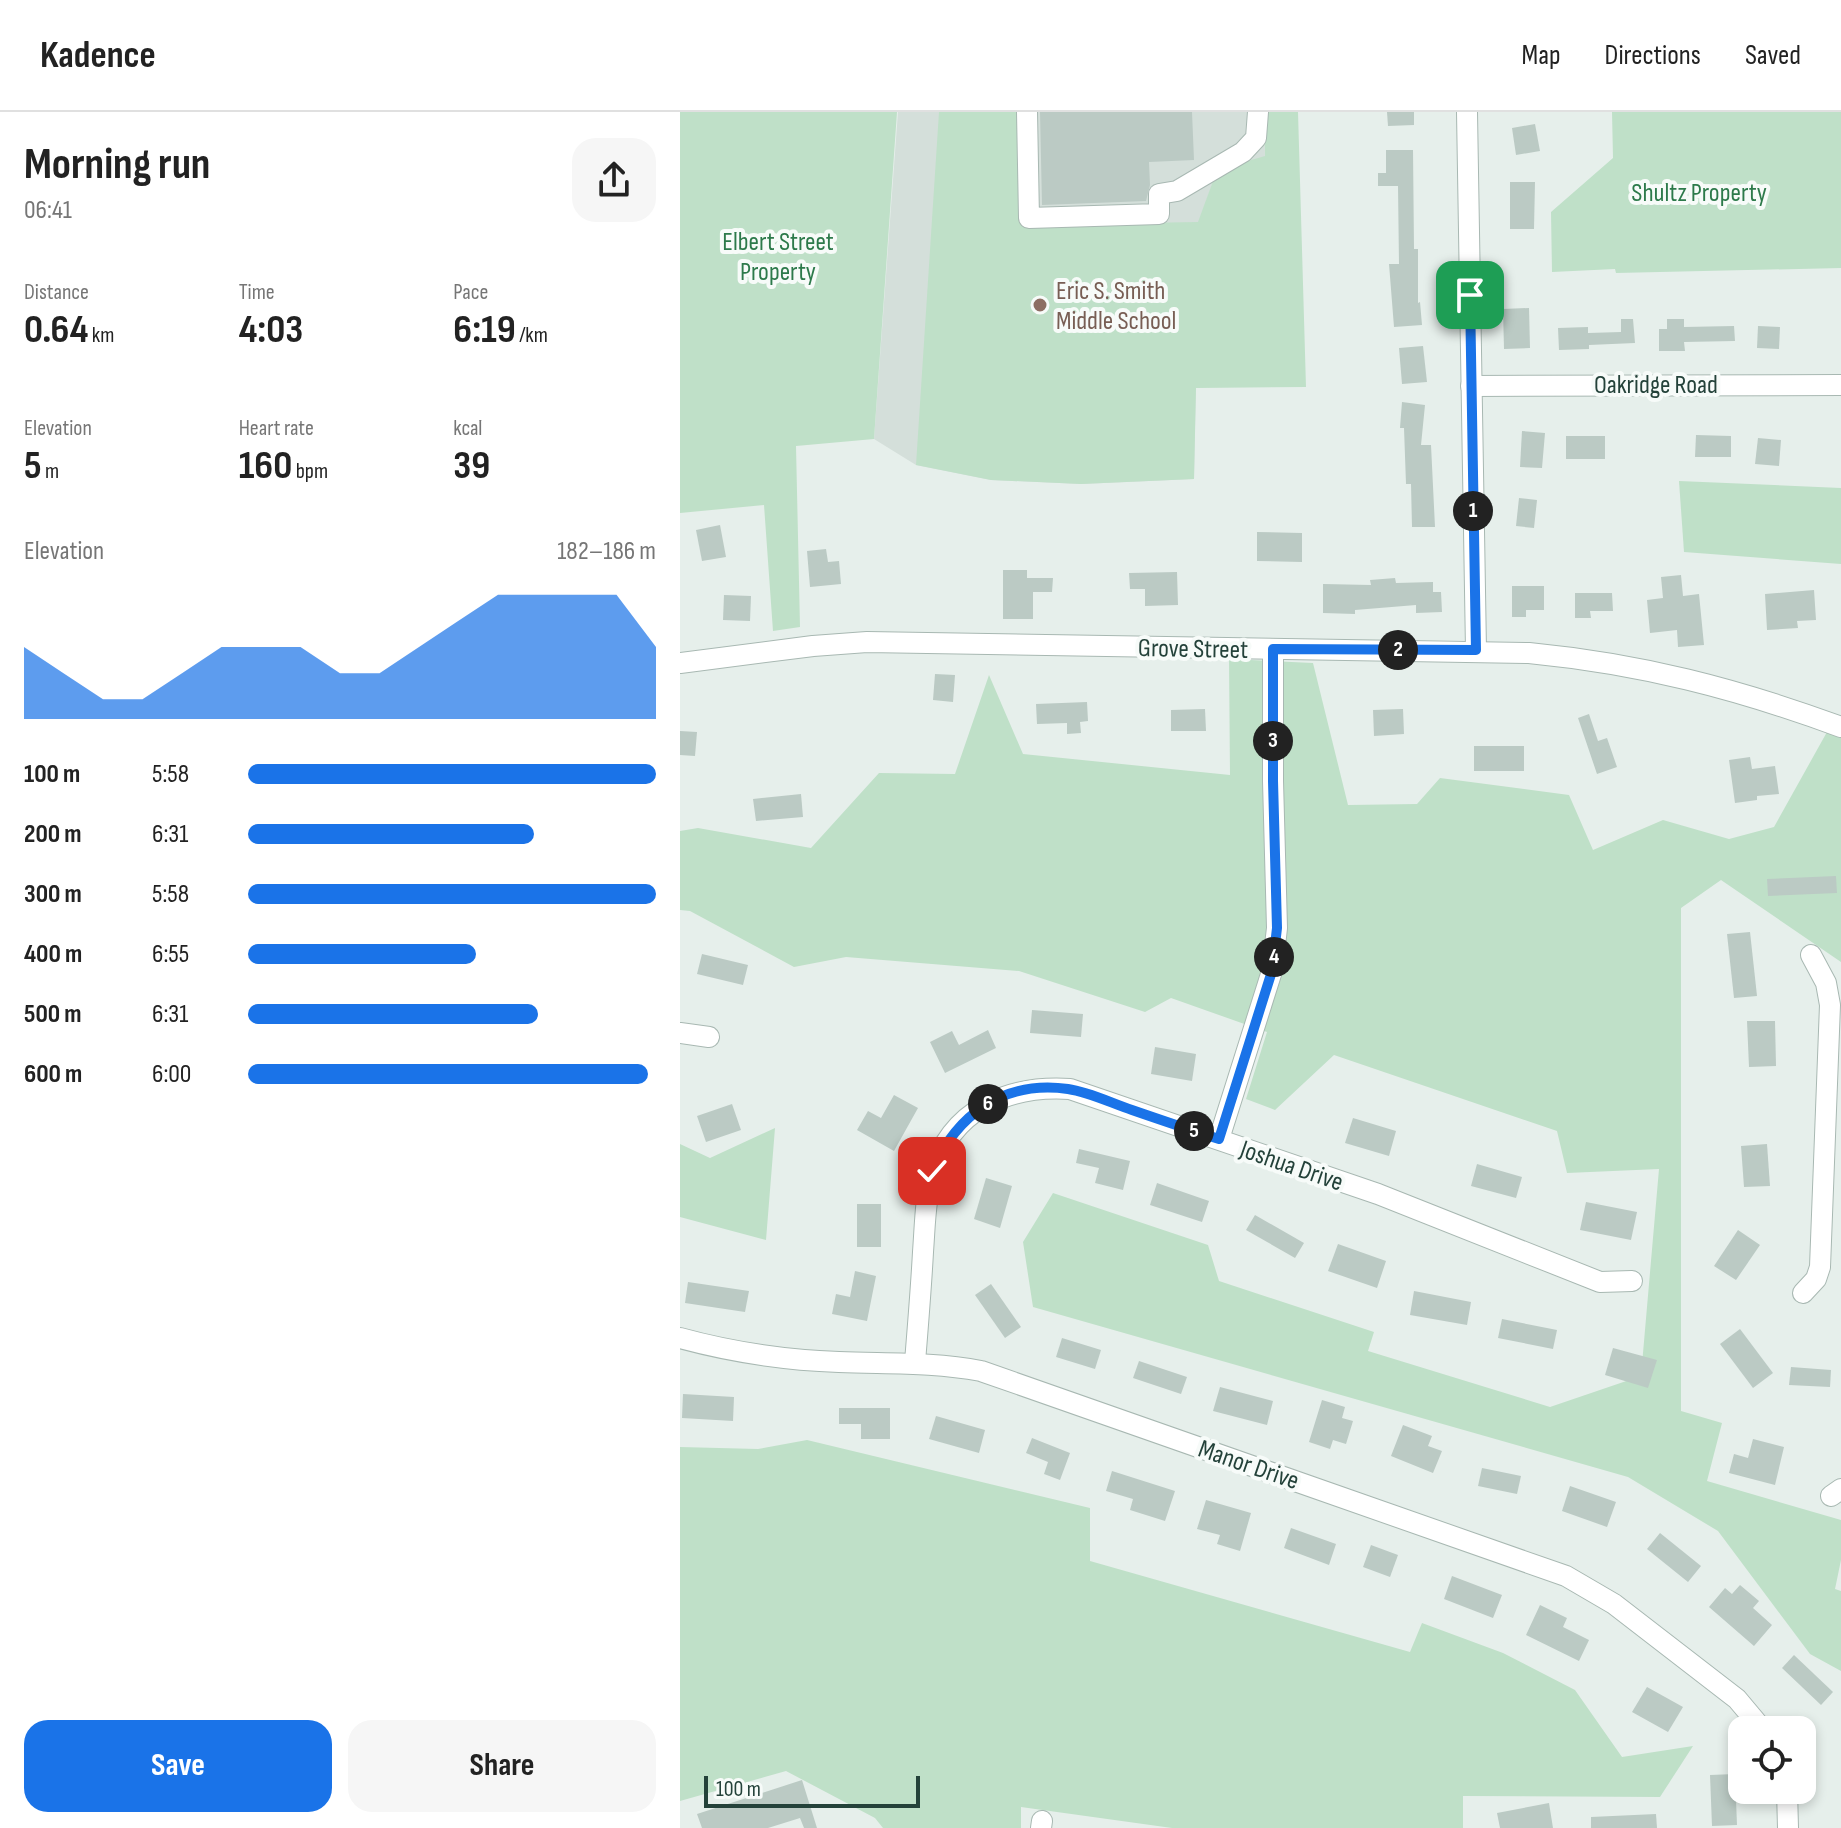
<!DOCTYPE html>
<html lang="en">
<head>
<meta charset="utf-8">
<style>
	body { margin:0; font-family:"Sofia Sans Condensed",sans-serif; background:#f6f6f6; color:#222; height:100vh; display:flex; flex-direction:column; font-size:30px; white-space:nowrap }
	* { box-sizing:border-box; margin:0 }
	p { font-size:26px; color:#767676 }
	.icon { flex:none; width:44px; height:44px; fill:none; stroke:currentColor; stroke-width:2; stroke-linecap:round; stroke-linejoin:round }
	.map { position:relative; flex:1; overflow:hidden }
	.sheet { display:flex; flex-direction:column; background:#fff; width:680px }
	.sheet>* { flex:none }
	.tools { position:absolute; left:1048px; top:1604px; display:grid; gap:16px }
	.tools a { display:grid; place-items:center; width:88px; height:88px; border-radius:16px; background:#fff; box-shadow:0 4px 12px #0003; font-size:40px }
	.scale { position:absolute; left:24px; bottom:20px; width:216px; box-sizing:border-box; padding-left:8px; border:4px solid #24423a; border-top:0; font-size:22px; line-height:28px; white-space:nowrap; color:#24423a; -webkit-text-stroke:6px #f7fbf9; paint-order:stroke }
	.pin { position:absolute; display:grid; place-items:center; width:68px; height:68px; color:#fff; margin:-34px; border-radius:16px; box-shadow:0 4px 12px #0006 }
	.km { position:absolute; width:40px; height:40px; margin:-20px; border-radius:50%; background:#222; color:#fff; font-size:22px; line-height:40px; text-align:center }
	.round { display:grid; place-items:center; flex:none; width:84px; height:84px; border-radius:24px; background:#f6f6f6 }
	.headline { display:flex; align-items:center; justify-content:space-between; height:136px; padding:0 24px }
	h1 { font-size:44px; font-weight:700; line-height:60px }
	.stats { display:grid; grid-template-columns:repeat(3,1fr); gap:12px; height:136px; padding:8px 24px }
	.stats div { display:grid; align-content:center }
	.stats b { font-size:40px; font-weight:700 }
	.stats small { font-size:22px; font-weight:400 }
	.stats p { font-size:22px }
	.chart { height:224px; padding:16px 24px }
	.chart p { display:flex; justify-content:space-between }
	.chart svg { width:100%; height:144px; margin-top:8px; fill:#1a73e8; opacity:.7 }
	.primary-button { display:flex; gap:16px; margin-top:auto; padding:16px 24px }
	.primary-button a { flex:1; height:92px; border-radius:24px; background:#1a73e8; color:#fff; font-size:32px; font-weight:700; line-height:92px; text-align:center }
	.primary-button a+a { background:#f6f6f6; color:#222 }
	ul { padding:0 24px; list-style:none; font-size:26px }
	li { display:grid; grid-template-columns:128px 96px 1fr; align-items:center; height:60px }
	li i { height:20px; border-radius:10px; background:#1a73e8 }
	header { display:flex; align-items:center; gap:48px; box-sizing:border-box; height:112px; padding:0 40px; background:#fff; border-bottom:2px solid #e0e0e0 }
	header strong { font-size:38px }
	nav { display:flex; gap:44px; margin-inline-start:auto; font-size:28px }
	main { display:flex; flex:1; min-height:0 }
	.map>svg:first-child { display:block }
	.built { fill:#d4dfda }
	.green { fill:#bfe0c8 }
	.building { fill:#bbcac4 }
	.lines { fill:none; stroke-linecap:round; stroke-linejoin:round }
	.minor-casing { stroke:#a8b8b2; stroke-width:22 }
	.minor { stroke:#fff; stroke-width:20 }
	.route-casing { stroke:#fff; stroke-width:16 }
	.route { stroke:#1a73e8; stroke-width:10 }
	.education-dot { fill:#8d6e63; stroke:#f7fbf9; stroke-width:3 }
	.labels { text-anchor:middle; stroke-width:8; stroke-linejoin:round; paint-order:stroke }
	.park-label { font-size:26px; fill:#2d7a4b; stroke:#f7fbf9 }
	.education-label { font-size:26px; fill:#785e54; stroke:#f7fbf9; text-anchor:start }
	.street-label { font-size:26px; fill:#24423a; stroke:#f7fbf9 }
</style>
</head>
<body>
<header>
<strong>Kadence</strong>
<nav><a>Map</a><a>Directions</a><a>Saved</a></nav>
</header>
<main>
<section class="sheet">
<div class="headline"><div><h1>Morning run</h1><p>06:41</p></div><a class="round"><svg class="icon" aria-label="share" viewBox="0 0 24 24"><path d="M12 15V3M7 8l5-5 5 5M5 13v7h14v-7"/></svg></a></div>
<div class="stats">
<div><p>Distance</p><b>0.64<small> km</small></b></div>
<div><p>Time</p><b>4:03</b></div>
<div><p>Pace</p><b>6:19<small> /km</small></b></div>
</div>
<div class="stats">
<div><p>Elevation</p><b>5<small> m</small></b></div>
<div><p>Heart rate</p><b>160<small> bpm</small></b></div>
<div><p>kcal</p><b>39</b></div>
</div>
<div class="chart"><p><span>Elevation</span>182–186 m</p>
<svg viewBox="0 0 160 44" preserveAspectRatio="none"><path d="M0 44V22L10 30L20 38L30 38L40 30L50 22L60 22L70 22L80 30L90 30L100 22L110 14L120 6L130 6L140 6L150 6L160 22V44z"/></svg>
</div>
<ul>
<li><b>100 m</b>5:58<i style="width:100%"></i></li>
<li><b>200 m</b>6:31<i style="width:70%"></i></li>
<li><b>300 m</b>5:58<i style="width:100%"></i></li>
<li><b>400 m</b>6:55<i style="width:56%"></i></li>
<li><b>500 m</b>6:31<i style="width:71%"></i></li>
<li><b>600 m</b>6:00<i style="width:98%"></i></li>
</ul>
<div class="primary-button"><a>Save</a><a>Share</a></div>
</section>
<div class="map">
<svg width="1161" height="1716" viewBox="0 0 1161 1716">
	<rect width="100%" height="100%" fill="#e6efeb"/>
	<!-- built -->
	<path class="built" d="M218,0H584L585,45L537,58L519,110L514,367L401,372L311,368L236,353L194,327Z"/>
	<!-- green -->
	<g class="green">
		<path d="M0,0H217L194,327L116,334L120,515L93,519L84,393L0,401Z"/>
		<path d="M259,0H341L342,113L518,110L537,58L585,44L584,0H618L626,275L516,276L514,367L401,372L311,368L236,353Z"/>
		<path d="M932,0H1161V156L936,161L935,157L872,160L871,100L933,46Z"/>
		<path d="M999,369L1161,376V452L1004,440Z"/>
		<path d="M549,547L633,551L668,693L737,692L760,666L889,683L913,738L983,708L1049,727L1094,715L1152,611L1161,615V850L1041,768L1001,796V1299L1042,1311L1027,1369L1161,1408V1448L1155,1477L1161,1479V1559L1130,1542L1038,1419L948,1365L353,1195L343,1130L373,1081L528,1133L539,1169L694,1220L688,1239L870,1295L961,1264L979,1057L887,1061L877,1019L654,943L595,998L566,987L587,920L491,886L465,900L339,859L166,845L114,855L10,799L0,798V719L18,716L131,736L199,661L275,662L309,563L343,642L550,663Z"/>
		<path d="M95,1016L86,1128L0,1105V1032L30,1046Z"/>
		<path d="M127,1328L410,1396V1449L730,1540L742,1511L823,1541L895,1578L942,1645L1013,1634L980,1685L783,1684V1716H492L341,1695V1716H203L195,1706L106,1659L0,1689V1335L78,1337Z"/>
	</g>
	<!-- building -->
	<g class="building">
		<path d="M360,0H512L514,48L469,50L470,73L466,89L362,93Z"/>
		<path d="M707,0H734V13L708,14Z"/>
		<path d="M855,12L860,39L836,43L832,16Z"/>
		<path d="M706,38H733L734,137H738V191L740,190L742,213L714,215L709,152H719L718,74H698V61H706Z"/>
		<path d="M830,70H855L854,117H830Z"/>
		<path d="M849,196L850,236L824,237L823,197Z"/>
		<path d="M941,207H953L955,231L909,233V237L879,238L878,216L908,215V221L941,220Z"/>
		<path d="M987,207H1004V215L1054,214L1055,229L1004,230L1005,239H979V217H987Z"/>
		<path d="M1078,214L1100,215L1099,237L1077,236Z"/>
		<path d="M743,234L747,270L722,272L719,236Z"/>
		<path d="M722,290L745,293L741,333H751L755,415H732L731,372H726L724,316H720Z"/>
		<path d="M842,319L865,321L862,356L840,355Z"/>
		<path d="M1016,323L1051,324V345H1015Z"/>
		<rect x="886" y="324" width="39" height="23"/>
		<path d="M1078,326L1101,328L1099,354L1075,352Z"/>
		<path d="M839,386L857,388L854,416L836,414Z"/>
		<path d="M40,413L46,445L22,449L16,418Z"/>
		<path d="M577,420L622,421V450L577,449Z"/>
		<path d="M146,437L148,450L159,449L161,472L130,475L127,439Z"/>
		<path d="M323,458H347V466H373L372,480H353V507H323Z"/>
		<path d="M497,460L498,493L465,494V477H450L449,461Z"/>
		<path d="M1001,463L1003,484L1019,482L1024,533L998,535L997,518L970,521L967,488L983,486L981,465Z"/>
		<path d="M715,466L716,471L753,470V480H761L762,500L736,501V493L675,498V502L643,501V472L691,473L690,468Z"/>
		<path d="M832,474H864V498H846V505H832Z"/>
		<path d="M1134,478L1136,508L1117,509L1118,516L1087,518L1085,482Z"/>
		<path d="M895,481H932L933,499H910L911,506H895Z"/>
		<path d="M44,483L71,484L70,509L43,508Z"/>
		<path d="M255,562L275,563L273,590L253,588Z"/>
		<path d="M407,590L408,609L400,610L401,621L387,622V611L357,612L356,592Z"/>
		<path d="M525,597L526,619H491V598Z"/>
		<path d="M723,597L724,622L694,624L693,598Z"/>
		<path d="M909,602L918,629L927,626L937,655L917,662L898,606Z"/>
		<path d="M0,619L17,620L15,644L0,643Z"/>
		<rect x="794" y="634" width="50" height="25"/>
		<path d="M1070,645L1072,657L1095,654L1099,682L1077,684V688L1055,691L1049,648Z"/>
		<path d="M121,682L123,705L76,709L73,687Z"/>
		<path d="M1156,764L1157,781L1088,784L1087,767Z"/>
		<path d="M1070,820L1077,884L1054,886L1047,822Z"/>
		<path d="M22,842L68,853L63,873L17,862Z"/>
		<path d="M352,898L403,902L401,925L350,921Z"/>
		<path d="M1067,909H1095L1096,954L1069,955Z"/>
		<path d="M308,918L316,936L265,961L250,930L272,919L279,933Z"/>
		<path d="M475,935L516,942L512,969L471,962Z"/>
		<path d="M214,983L238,996L214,1039L177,1018L188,999L201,1006Z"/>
		<path d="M52,992L61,1018L26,1030L17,1004Z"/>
		<path d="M673,1006L716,1019L709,1044L665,1031Z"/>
		<path d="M1087,1032L1090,1074L1064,1075L1061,1034Z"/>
		<path d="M399,1037L450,1049L443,1078L415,1071L419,1056L396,1051Z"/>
		<path d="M797,1052L842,1065L836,1086L791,1074Z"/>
		<path d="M306,1066L332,1074L320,1116L294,1107Z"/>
		<path d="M477,1071L529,1089L522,1110L470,1093Z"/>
		<path d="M906,1090L957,1100L951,1128L900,1118Z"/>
		<rect x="177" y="1092" width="24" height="43"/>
		<path d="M575,1103L624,1131L615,1146L566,1118Z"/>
		<path d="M1058,1118L1080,1133L1056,1168L1034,1154Z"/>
		<path d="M658,1132L706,1149L697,1176L648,1159Z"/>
		<path d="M175,1159L196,1164L187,1209L152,1202L156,1182L170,1185Z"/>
		<path d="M8,1170L69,1179L65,1200L5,1191Z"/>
		<path d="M311,1172L341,1215L325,1226L295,1183Z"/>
		<path d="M734,1179L791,1190L787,1213L730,1203Z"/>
		<path d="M822,1207L877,1218L873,1237L818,1226Z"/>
		<path d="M1060,1217L1093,1261L1073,1276L1040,1232Z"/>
		<path d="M382,1226L421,1238L415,1257L376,1245Z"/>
		<path d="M933,1236L977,1248L968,1276L925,1263Z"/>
		<path d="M459,1249L507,1265L501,1282L453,1266Z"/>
		<path d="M1111,1255L1151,1258L1150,1275L1109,1273Z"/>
		<path d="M540,1275L593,1289L587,1313L533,1299Z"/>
		<path d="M3,1282L54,1285L53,1309L2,1306Z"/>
		<path d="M642,1288L665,1295L662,1306L673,1309L666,1332L653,1328L650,1337L629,1330Z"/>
		<path d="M159,1296H210V1327H181V1312H159Z"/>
		<path d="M256,1304L305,1318L299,1341L249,1327Z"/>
		<path d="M723,1313L752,1324L748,1334L762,1339L753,1361L711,1344Z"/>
		<path d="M352,1326L390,1341L380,1368L364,1362L368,1350L346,1341Z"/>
		<path d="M1073,1327L1104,1335L1095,1373L1049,1361L1054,1342L1068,1346Z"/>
		<path d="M802,1356L841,1364L837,1382L798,1374Z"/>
		<path d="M432,1359L495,1379L485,1409L450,1398L453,1387L426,1379Z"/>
		<path d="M890,1374L936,1390L927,1415L882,1399Z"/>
		<path d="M526,1388L571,1401L560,1439L537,1432L540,1423L517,1417Z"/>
		<path d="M611,1416L656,1432L649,1453L604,1436Z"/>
		<path d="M980,1421L1021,1454L1008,1470L967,1437Z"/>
		<path d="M691,1433L718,1443L710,1465L683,1455Z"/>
		<path d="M772,1464L822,1483L813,1506L764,1487Z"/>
		<path d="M1060,1473L1079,1489L1073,1496L1092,1513L1074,1534L1029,1495L1045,1476L1052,1482Z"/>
		<path d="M860,1493L887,1506L883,1515L909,1528L899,1549L846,1523Z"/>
		<path d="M1114,1543L1153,1580L1141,1593L1102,1556Z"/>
		<path d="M967,1575L1003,1595L988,1620L952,1600Z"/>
		<path d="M1055,1662L1057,1713L1032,1714L1030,1663Z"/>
		<path d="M122,1668L137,1716H124L120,1706L88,1716H22L17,1702Z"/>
		<path d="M869,1691L873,1716H820L817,1701Z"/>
		<path d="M976,1702L977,1716H911V1705Z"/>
	</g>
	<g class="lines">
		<defs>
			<g id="minor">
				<path d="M347,0L349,106L479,102V82L497,79L563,40L576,26L578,0"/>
				<path d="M787,0L796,538"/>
				<path d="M791,274L1161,273"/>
				<path d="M0,551L133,534L187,530L849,541C961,552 1055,576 1161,615"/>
				<path d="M0,921L29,925"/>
				<path d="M539,1027L592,859L597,816L593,669V537"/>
				<path d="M1123,1181L1136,1167L1140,1155L1150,893L1146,871L1131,843"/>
				<path d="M0,1226C51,1240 106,1248 159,1250C208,1252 253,1250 301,1259L886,1464L934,1492L1057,1587L1083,1618"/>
				<path d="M235,1250C238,1213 241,1177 243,1140C245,1114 245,1087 252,1062C271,997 328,973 390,977L698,1082L920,1170L952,1169"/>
				<path d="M1151,1384L1161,1377"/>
				<path d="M1107,1678L1108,1716"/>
				<path d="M361,1716L362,1709"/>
			</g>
		</defs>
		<!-- minor casing -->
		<use href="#minor" class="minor-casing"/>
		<!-- minor -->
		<use href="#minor" class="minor"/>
	</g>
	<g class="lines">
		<defs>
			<path id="route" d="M252,1059C277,1002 324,968 388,977C409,980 431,991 452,998C481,1008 510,1018 539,1027L592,859L597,816L593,669V537L796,538L790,183"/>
		</defs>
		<!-- route casing -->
		<use href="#route" class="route-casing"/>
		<!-- route -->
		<use href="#route" class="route"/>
	</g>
	<!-- markers -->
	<circle class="education-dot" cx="360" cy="193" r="8"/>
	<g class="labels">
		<!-- park labels -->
		<g class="park-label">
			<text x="1019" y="89">Shultz Property</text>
			<text x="98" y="138">Elbert Street<tspan x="98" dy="30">Property</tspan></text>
		</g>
		<!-- education labels -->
		<g class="education-label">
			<text x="376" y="187">Eric S. Smith<tspan x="376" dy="30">Middle School</tspan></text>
		</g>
		<!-- street labels -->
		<g class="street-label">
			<text x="976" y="281">Oakridge Road</text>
			<text transform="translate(513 536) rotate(1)" y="9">Grove Street</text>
			<text transform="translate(612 1053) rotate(19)" y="9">Joshua Drive</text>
			<text transform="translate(569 1352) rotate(19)" y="9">Manor Drive</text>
		</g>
	</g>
</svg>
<div class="tools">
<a><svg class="icon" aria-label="locate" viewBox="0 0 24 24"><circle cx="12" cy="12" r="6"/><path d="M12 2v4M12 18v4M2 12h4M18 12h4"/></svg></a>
</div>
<div class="scale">100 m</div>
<div class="pin" style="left:790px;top:183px;background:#1e9e55"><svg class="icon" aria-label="arrive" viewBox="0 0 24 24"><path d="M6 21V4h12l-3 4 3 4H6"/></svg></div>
<div class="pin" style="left:252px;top:1059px;background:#d93025"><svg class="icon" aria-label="check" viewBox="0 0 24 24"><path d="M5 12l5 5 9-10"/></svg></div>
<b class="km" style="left:793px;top:399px">1</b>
<b class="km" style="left:718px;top:538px">2</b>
<b class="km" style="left:593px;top:629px">3</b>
<b class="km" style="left:594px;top:845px">4</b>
<b class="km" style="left:514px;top:1019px">5</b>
<b class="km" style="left:308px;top:992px">6</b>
</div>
</main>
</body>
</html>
